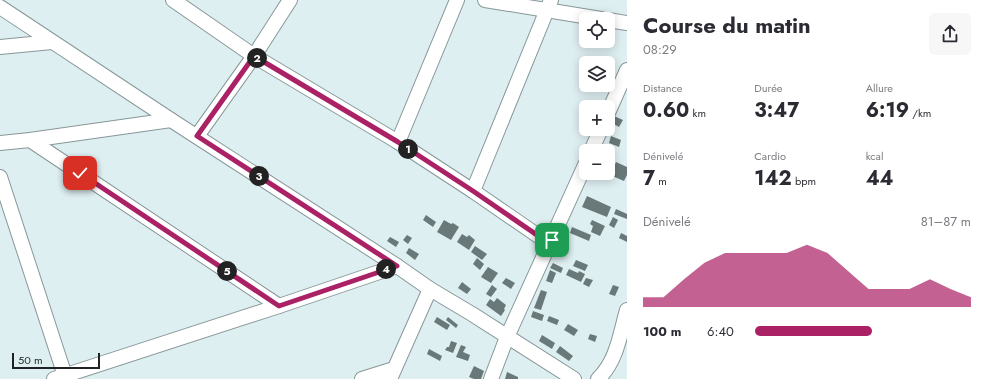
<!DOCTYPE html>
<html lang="fr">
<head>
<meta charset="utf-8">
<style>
	body { margin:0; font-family:Jost,sans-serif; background:#f7f7f7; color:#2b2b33; height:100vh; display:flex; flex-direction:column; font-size:15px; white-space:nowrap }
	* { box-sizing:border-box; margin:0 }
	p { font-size:13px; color:#7c7c81 }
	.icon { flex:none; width:22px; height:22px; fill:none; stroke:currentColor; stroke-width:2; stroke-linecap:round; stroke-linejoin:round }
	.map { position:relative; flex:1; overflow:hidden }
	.panel { display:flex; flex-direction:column; background:#fff; width:360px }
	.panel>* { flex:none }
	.controls { position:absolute; left:579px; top:12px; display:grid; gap:8px }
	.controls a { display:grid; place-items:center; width:36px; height:36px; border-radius:6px; background:#fff; box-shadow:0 2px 10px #0003; font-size:20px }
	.scale { position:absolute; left:12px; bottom:10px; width:88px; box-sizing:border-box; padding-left:4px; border:2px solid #1d2323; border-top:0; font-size:11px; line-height:14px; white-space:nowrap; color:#1d2323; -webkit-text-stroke:3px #deeff1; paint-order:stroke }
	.pin { position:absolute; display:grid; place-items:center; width:34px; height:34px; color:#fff; margin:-17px; border-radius:8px; box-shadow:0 2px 6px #0006 }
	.km { position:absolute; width:20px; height:20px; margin:-10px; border-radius:50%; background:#222; color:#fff; font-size:11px; line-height:20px; text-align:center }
	.round { display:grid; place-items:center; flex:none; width:42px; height:42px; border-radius:6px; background:#f7f7f7 }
	.summary { display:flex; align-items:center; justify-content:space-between; height:68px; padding:0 16px }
	h1 { font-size:22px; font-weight:700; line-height:30px }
	.stats { display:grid; grid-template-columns:repeat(3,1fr); gap:6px; height:68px; padding:4px 16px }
	.stats div { display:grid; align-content:center }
	.stats b { font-size:20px; font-weight:700 }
	.stats small { font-size:11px; font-weight:400 }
	.stats p { font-size:11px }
	.chart { height:112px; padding:8px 16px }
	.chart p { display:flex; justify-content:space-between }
	.chart svg { width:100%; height:72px; margin-top:4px; fill:#aa2165; opacity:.7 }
	ul { padding:0 16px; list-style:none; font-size:13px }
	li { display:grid; grid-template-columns:64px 48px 1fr; align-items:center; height:30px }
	li i { height:10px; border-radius:5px; background:#aa2165 }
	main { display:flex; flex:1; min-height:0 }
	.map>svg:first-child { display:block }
	.building { fill:#697879 }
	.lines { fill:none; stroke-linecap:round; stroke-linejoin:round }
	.minor-casing { stroke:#889799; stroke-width:16 }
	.minor { stroke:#fff; stroke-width:14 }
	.route-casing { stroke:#fff; stroke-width:8 }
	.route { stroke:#aa2165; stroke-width:5 }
</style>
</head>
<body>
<main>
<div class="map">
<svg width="627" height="379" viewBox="0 0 627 379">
	<rect width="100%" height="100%" fill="#deeff1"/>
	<!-- building -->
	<g class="building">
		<path d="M614,116L623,120L619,127L610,122Z"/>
		<path d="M611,136L621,140L619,147L609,143Z"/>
		<path d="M616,162L627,167V175L624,181L610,175Z"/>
		<path d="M587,196L611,207L607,217L582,207Z"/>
		<path d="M616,209L627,214V219L614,214Z"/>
		<path d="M426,215L436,222L433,227L423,220Z"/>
		<path d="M613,217L618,220L614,228L609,225Z"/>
		<path d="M444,220L451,224L453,223L459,227L451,240L437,232Z"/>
		<path d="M592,220L605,226L600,236L591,232L593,226L590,224Z"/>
		<path d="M572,227L591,235L589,241L570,233Z"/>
		<path d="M621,233L627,236V242L619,238Z"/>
		<path d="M462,234L467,237L469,235L475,240L469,250L457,242Z"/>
		<path d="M407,235L412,238L408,244L403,240Z"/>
		<path d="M390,237L399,242L396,247L387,241Z"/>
		<path d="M475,246L487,254L482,260L471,252Z"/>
		<path d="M409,248L419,254L415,260L406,253Z"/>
		<path d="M477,258L484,264L480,270L473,264Z"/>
		<path d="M576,260L588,265L585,271L573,266Z"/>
		<path d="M553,263L563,268L561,273L550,268Z"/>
		<path d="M488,267L498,273L491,283L481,277Z"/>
		<path d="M569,269L578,273L579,271L585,274L581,282L566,275Z"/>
		<path d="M550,270L556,273L552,283L546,281Z"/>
		<path d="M506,278L515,283L511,289L502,283Z"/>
		<path d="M586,278L593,280L589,287L583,284Z"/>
		<path d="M462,282L471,289L467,294L458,288Z"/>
		<path d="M492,285L497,289L491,297L486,294Z"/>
		<path d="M613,285L619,287L615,296L609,294Z"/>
		<path d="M541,290L547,292L541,310L534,308Z"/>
		<path d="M497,298L506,305L504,309L505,310L501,316L486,305L490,299L494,302Z"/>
		<path d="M533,311L544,315L542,321L531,317Z"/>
		<path d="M549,316L559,320L557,325L547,321Z"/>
		<path d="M437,317L450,325L447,330L434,322Z"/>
		<path d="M448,317L458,325L456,328L446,320Z"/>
		<path d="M568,324L578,330L574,336L564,330Z"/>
		<path d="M590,334L597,336L595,342L588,339Z"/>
		<path d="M542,335L555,343L552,349L539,341Z"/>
		<path d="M451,341L457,343L453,353L445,350L447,347H449Z"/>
		<path d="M461,345L466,347L463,352L470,355L468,361L456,357Z"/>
		<path d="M560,346L573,356L569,361L556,352Z"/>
		<path d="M429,349L442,356L440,361L427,354Z"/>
		<path d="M474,366L484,371L481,379H474L469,377Z"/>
		<path d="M507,372L518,377V379H505Z"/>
	</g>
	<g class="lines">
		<defs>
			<g id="minor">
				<path d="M173,0L254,56L398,142L473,191L550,244"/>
				<path d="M485,0L601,19"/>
				<path d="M0,7L171,120L397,266L430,289L472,314L574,379"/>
				<path d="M608,20L627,23"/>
				<path d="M0,47L52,42"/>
				<path d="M608,113L627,70"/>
				<path d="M197,136L254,56L290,0"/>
				<path d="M30,140L279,306"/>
				<path d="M398,142L457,0"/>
				<path d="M0,143L30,140L171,120"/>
				<path d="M591,151L601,129"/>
				<path d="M0,177L66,379"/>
				<path d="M473,191L551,0"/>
				<path d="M54,379L279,306L397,266"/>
				<path d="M362,379L394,369"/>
				<path d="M390,379L430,289"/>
				<path d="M491,379L507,337L586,163"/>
				<path d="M598,379C617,361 620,334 627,310"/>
			</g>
		</defs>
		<!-- minor casing -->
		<use href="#minor" class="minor-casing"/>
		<!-- minor -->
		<use href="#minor" class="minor"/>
	</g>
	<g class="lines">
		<defs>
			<path id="route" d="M80,173L279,306L397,266L197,136L254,56L398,142L473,191L550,244L552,240"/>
		</defs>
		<!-- route casing -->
		<use href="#route" class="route-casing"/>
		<!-- route -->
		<use href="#route" class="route"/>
	</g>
</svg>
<div class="controls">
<a><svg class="icon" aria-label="locate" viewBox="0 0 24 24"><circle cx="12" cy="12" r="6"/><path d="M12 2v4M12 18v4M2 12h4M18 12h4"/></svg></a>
<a><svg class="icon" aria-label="layers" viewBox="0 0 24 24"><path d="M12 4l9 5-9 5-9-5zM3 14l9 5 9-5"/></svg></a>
<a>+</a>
<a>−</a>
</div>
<div class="scale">50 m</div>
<div class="pin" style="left:552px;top:240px;background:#1e9e55"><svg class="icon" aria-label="arrive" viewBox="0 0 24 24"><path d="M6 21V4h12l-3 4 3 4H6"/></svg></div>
<div class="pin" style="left:80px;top:173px;background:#d93025"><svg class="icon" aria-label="check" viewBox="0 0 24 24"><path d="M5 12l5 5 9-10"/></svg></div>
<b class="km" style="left:408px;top:149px">1</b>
<b class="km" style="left:257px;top:58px">2</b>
<b class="km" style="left:259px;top:176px">3</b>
<b class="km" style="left:386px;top:269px">4</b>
<b class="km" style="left:227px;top:271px">5</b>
</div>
<section class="panel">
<div class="summary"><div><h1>Course du matin</h1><p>08:29</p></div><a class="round"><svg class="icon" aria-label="share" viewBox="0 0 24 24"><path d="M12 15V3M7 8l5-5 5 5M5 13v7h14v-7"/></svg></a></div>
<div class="stats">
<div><p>Distance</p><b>0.60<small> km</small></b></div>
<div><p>Durée</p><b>3:47</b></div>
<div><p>Allure</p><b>6:19<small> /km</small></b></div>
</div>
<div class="stats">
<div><p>Dénivelé</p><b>7<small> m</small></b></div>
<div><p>Cardio</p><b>142<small> bpm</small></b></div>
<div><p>kcal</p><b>44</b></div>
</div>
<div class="chart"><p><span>Dénivelé</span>81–87 m</p>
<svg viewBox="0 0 160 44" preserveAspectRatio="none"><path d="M0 44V38L10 38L20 27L30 17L40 11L50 11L60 11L70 11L80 6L90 11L100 22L110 33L120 33L130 33L140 27L150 33L160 38V44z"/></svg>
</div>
<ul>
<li><b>100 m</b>6:40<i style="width:54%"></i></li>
</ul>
</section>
</main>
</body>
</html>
